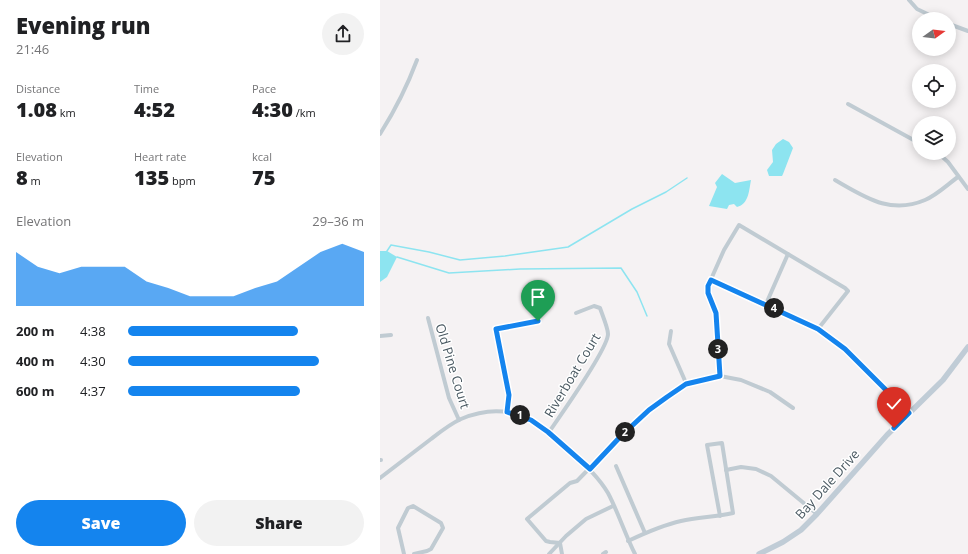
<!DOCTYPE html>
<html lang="en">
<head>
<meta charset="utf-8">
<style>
	body { margin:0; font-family:"Open Sans",sans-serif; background:#f2f2f2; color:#202124; height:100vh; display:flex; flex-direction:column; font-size:15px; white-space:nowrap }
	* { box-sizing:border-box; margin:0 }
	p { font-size:13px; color:#757577 }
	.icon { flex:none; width:22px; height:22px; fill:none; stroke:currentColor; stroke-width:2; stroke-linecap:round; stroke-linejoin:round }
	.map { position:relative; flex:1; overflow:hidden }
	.drawer { display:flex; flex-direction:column; background:#fff; width:380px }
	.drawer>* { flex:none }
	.needle { width:26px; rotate:75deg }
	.controls { position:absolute; left:532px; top:12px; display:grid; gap:8px }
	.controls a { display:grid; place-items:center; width:44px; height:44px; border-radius:50%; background:#fff; box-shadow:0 2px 10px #0003; font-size:20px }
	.pin { position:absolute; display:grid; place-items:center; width:34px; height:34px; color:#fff; margin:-41px -17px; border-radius:50% 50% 50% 0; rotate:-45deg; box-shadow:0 0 4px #0007 }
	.pin .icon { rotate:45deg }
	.km { position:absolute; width:20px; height:20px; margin:-10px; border-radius:50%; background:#222; color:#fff; font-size:11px; line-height:20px; text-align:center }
	.round { display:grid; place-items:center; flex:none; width:42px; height:42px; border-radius:21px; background:#f2f2f2 }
	.overview { display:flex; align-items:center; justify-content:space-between; height:68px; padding:0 16px }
	h1 { font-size:22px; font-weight:800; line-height:30px }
	.metrics { display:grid; grid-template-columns:repeat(3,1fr); gap:6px; height:68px; padding:4px 16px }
	.metrics div { display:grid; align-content:center }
	.metrics b { font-size:20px; font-weight:800 }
	.metrics small { font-size:11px; font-weight:400 }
	.metrics p { font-size:11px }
	.chart { height:112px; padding:8px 16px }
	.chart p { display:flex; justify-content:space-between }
	.chart svg { width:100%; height:72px; margin-top:4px; fill:#1484ee; opacity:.7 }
	.button { display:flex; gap:8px; margin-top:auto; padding:8px 16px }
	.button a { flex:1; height:46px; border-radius:24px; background:#1484ee; color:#fff; font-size:16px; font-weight:800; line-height:46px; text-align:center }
	.button a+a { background:#f2f2f2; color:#202124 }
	ul { padding:0 16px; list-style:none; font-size:13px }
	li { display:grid; grid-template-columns:64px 48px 1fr; align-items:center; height:30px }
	li i { height:10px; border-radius:5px; background:#1484ee }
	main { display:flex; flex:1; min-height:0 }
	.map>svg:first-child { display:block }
	.water { fill:#8de4f0 }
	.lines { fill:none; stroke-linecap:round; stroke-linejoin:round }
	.stream { stroke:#8de4f0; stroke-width:1.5 }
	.street { stroke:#c0cbd2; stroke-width:4 }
	.secondary { stroke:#c0ccd6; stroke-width:5.5 }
	.route-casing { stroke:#fff; stroke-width:8 }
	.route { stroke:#1484ee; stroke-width:5 }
	.labels { text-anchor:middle; stroke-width:3; stroke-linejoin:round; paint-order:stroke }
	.street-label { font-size:13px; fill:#495861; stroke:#fff }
</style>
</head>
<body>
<main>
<section class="drawer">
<div class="overview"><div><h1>Evening run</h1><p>21:46</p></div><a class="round"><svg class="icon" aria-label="share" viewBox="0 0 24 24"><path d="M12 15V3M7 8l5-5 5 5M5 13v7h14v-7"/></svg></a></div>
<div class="metrics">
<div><p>Distance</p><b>1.08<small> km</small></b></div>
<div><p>Time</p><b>4:52</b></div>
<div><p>Pace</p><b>4:30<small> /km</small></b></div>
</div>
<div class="metrics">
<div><p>Elevation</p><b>8<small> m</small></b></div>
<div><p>Heart rate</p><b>135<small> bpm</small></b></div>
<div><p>kcal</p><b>75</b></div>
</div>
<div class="chart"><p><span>Elevation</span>29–36 m</p>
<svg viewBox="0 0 160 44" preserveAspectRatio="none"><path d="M0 44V11L10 20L20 24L30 20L40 20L50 20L60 29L70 33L80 38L90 38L100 38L110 33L120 29L130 20L140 11L150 6L160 11V44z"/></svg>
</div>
<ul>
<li><b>200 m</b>4:38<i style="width:72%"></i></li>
<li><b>400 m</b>4:30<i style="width:81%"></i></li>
<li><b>600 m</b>4:37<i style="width:73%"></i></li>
</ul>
<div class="button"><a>Save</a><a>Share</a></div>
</section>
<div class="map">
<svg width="588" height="554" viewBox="0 0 588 554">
	<rect width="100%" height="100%" fill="#f5f2f3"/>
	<!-- water -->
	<g class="water">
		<path d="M403,139L409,142L413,148L403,174L402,176H389L387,170L393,162L392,150L396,144Z"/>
		<path d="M342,174L355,183L371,180C369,190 369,204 357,207L354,204L349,205L347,209L329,206L337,187L335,183Z"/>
		<path d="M0,251H7L17,257L7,277L0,282Z"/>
	</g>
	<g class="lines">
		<!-- stream -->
		<g class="stream">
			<path d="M7,251L11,245L49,252L80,260L125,256L188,247L252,209L286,192L307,178"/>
			<path d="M17,257L69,273L140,269L241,268L257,292L267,316"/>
		</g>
		<!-- street -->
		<g class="street">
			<path d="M529,0L537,9L558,19"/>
			<path d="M569,24L588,31"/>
			<path d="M468,104L539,143"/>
			<path d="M0,134C14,112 28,84 37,60"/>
			<path d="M558,153L568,162L588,189"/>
			<path d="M455,180C485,197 510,215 545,200C557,195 568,184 578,177"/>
			<path d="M331,280L438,329L465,349L529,413"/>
			<path d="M386,304L408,254"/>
			<path d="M48,318L69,398L79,420"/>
			<path d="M291,331L289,344L306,383"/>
			<path d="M0,336L11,335"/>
			<path d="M340,376L336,313L328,293V286L344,250L359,225L465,288L468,291L438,329"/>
			<path d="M127,412L129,395L116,329L157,321"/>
			<path d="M169,432C180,416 228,349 228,334C228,328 222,314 220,308L214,306L196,313"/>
			<path d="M0,460H1"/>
			<path d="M236,466L265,533"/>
			<path d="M346,470L361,467L376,469L391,476L437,514"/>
			<path d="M0,478C17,465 34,452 51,439C60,432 70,424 81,419C129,399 155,420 189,450C203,463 218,476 228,493C238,512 245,534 255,554"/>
			<path d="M248,541C265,533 283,525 301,521C318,517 336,517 353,513L342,443L327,445L340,516"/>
			<path d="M180,543L170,542L166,541L147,519L190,483L197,481L241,436L269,410L306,383L340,376L361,380L390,392L413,408"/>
			<path d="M180,543L182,554"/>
			<path d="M24,554L18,528L28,508L33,506L61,523L63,528L51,549L47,551L34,554"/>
			<path d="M169,554L186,536L206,519L233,506"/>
			<path d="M223,554L226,552"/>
		</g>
		<!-- secondary -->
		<path class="secondary" d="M379,554L403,542L421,530L437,514L507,435L563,380L588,347"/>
	</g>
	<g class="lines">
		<defs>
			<path id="route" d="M158,321L116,329L129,395L127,412L151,420L168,432L210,469L241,436L269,410L287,397L306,384L340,376L336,313L328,293V286L331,280L438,329L465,349L529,413L514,428"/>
		</defs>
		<!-- route casing -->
		<use href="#route" class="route-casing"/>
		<!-- route -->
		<use href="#route" class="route"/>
	</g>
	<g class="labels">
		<!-- street labels -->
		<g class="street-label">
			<text transform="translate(73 366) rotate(73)" y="5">Old Pine Court</text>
			<text transform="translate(192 375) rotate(-59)" y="5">Riverboat Court</text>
			<text transform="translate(447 484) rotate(-48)" y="5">Bay Dale Drive</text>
		</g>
	</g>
</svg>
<div class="controls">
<a><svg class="needle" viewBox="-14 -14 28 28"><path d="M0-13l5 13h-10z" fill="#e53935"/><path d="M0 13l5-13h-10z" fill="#757577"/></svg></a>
<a><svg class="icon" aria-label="locate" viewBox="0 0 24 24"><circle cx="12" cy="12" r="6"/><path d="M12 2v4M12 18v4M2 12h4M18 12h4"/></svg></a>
<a><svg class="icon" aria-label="layers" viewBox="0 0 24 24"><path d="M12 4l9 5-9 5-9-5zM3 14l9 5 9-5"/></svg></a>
</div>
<div class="pin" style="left:158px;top:321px;background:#1e9e55"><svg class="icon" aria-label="arrive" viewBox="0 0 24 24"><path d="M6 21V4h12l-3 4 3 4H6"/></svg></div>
<div class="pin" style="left:514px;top:428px;background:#d93025"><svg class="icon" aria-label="check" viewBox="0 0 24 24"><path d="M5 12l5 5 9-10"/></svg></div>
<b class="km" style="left:140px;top:415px">1</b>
<b class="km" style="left:245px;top:432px">2</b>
<b class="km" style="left:338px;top:349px">3</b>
<b class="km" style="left:394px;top:308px">4</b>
</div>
</main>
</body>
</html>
